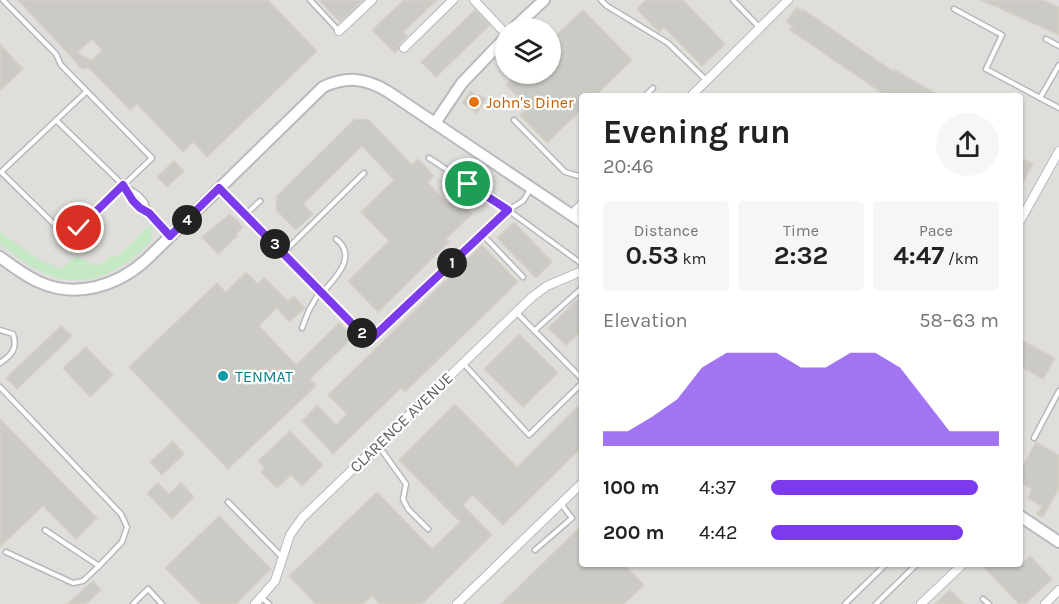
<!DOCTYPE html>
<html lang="en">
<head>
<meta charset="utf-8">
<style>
	body { margin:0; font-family:Karla,sans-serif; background:#f6f6f6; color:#222; height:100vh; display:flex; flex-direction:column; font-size:22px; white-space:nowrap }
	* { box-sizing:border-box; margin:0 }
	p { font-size:20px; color:#767676 }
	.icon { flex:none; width:33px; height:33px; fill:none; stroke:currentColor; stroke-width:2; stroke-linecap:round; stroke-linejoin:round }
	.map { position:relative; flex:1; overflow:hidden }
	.side { position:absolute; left:579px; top:93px; width:444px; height:474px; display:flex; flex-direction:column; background:#fff; border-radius:6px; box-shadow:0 2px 4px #0004 }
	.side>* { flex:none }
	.buttons { position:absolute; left:495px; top:18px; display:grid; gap:12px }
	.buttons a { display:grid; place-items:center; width:66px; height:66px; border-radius:50%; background:#fff; box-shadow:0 2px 4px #0004; font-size:30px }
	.pin { position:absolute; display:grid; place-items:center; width:51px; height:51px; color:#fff; margin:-26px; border:3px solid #fff; border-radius:50%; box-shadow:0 2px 6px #0007 }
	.km { position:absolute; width:30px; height:30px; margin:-15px; border-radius:50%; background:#222; color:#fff; font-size:16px; line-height:30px; text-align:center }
	.round { display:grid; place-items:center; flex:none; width:63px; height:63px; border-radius:32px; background:#f6f6f6 }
	.headline { display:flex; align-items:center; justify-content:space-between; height:102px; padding:0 24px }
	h1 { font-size:33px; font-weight:700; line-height:45px }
	.stats { display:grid; grid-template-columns:repeat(3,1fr); gap:9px; height:102px; padding:6px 24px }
	.stats div { display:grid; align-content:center; border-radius:6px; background:#f6f6f6; text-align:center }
	.stats b { font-size:26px; font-weight:700 }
	.stats small { font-size:16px; font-weight:400 }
	.stats p { font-size:16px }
	.chart { height:168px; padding:12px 24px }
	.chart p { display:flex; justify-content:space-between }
	.chart svg { width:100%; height:108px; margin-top:6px; fill:#7c3aed; opacity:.7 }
	ul { padding:0 24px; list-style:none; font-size:20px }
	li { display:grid; grid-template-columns:96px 72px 1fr; align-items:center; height:45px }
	li i { height:15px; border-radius:8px; background:#7c3aed }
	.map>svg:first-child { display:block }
	.industrial { fill:#e0deda; fill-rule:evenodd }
	.green { fill:#c5e8c5 }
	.building { fill:#cccac5; stroke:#d6d1c6; stroke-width:1.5; fill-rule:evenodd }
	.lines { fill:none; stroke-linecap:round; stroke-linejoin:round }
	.lane-casing { stroke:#b5b8bc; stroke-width:7 }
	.street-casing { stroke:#b5b8bc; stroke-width:10 }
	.secondary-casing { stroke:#b6babf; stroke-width:14 }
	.lane { stroke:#fff; stroke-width:4 }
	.street { stroke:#fff; stroke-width:8 }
	.secondary { stroke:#fff; stroke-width:10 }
	.route-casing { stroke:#fff; stroke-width:12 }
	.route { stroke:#7c3aed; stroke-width:8 }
	.food-dot { fill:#e8710a; stroke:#fff; stroke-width:2 }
	.culture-dot { fill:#0f9aa8; stroke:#fff; stroke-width:2 }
	.labels { text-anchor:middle; stroke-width:4.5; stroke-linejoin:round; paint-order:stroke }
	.food-label { font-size:16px; fill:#c56008; stroke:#fff; text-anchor:start }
	.culture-label { font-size:16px; fill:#0d838f; stroke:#fff; text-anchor:start }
	.street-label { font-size:16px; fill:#5f6368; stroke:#fff }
</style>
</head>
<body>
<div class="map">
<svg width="1059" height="604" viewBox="0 0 1059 604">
	<rect width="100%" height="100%" fill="#f1efe8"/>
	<!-- industrial -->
	<path class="industrial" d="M0,0H1059V604H0ZM506,28H550V74H506ZM582,96H1020V564H582Z"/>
	<!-- green -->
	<path class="green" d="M152,223L151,241C118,275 80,294 34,268C22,261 11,252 0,244V232L41,261L62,269L77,255L82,260L84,258L92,266L96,262L100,266L112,254L116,258Z"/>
	<!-- building -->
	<g class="building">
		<path d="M18,0H268L317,51L207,157L193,142L183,152L137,104L130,110L89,68L83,69L79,67L76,62ZM92,39L102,50L92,60L77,53Z"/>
		<path d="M319,0H363L340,22Z"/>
		<path d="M404,0H437L403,32L407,36L399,44L398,50L395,53L372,30Z"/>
		<path d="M646,0H683L725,44L702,66L664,27L659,32L637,9Z"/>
		<path d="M981,0H1044L1059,7V35Z"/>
		<path d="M797,7L802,11L804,10L894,72L895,70L941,96H880L882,93L790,30L793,26L786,22Z"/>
		<path d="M475,10L490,25L436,77L421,62Z"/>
		<path d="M583,10L632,60L595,96H582V109L547,143L520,115L528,107L506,85L517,74H550V41Z"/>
		<path d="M0,44L23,69L0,91Z"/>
		<path d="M470,91L479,97L480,95L486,99L477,113L462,103Z"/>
		<path d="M355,119L369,120L412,165L418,159L434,176L427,182L448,204L455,198L472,214L446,239L449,242L378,312L348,281L389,241L361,212L394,180L362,146L303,204L313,214L296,230L276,210L277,196Z"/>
		<path d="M1020,157L1033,164L1020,188Z"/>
		<path d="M174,161L184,171L167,187L157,177Z"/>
		<path d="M230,214L243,227L236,234L237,236L218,254L202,237Z"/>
		<path d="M514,222L552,262L536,278L497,238Z"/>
		<path d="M482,245L518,282L405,392L401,388L333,454L302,421L317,405L336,425L347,414L328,395Z"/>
		<path d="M246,272L258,284L264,277L288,301L294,296L305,308L289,322L277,308L259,326L296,365L339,323L353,337L310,379L316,386L228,469L129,367L217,283L226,292Z"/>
		<path d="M582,295V330L566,345L548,328Z"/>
		<path d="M61,326L72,336L17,389L6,378Z"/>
		<path d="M519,334L558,373L523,407L484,369Z"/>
		<path d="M1020,339L1055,358L1043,379L1020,366Z"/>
		<path d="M86,347L113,375L90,397L63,368Z"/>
		<path d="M455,404L517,467L577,407L582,412V447L503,525L473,495L463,505L492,535L422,604H380L372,596L363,604H316L289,576L377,492L432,549L460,522L399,460Z"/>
		<path d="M0,419L97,518L76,539L43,506L0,547Z"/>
		<path d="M290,431L323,465L302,486L291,475L277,488L261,472L265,468L258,461Z"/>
		<path d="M173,441L184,454L162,475L150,462Z"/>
		<path d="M1036,442L1059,455V488L1043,517L1037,514L1042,506L1027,498L1032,489L1020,483V471Z"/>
		<path d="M158,483L169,494L181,483L194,497L172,519L147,493Z"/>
		<path d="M219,516L271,569L236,604H201L165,568Z"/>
		<path d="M582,525V564H624L644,585L624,604H501Z"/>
		<path d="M1030,556L1052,579L1025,604H1019L981,564H1020V557L1024,562Z"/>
		<path d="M93,581L101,590L86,604H67Z"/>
		<path d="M950,590L964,604H935Z"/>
	</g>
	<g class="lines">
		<defs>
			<g id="lane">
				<path d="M3,0L56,54L61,65L152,158L79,228L57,227L1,172L86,92"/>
				<path d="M310,0L339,31"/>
				<path d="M601,0L607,6L668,43L706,80"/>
				<path d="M733,0L759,27"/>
				<path d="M954,9L1002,35L986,69L1059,108"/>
				<path d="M1046,39L1059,46"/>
				<path d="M645,96L653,88"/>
				<path d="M1040,98L1059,65"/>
				<path d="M56,120L123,185L139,195L145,202L149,213"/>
				<path d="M514,120L565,172L582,177"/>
				<path d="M429,158L508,210L523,201L530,190"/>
				<path d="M125,188C136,207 153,218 168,234"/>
				<path d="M246,214L260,201"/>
				<path d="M482,234L523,277"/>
				<path d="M284,252L364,173"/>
				<path d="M323,292C336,277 358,256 336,239"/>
				<path d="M516,312L582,379"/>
				<path d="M302,328L309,310L320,291"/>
				<path d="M0,330L13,334C18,348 12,355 0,363"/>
				<path d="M534,331L582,288"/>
				<path d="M370,340L508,210L582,264"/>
				<path d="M463,363L529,435L582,383"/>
				<path d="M0,387L121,514L127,527L122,542L99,566L83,581L73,583L6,552"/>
				<path d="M1034,438L1059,391"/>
				<path d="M378,445L406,484L403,499L408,509L428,529"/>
				<path d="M228,502L282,557"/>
				<path d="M45,530L99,566"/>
				<path d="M535,550L572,518L561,504"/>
				<path d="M262,598L269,604"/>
				<path d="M983,599L989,604"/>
				<path d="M133,604L148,589L162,604"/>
				<path d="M845,604L886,564"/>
				<path d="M876,604L917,564"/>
			</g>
			<g id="street">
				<path d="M474,0L506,34"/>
				<path d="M339,31L372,0"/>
				<path d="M404,48L453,0"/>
				<path d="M691,96L788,0"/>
				<path d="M219,188L370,341"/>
				<path d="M571,215L582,204"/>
				<path d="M1020,221L1059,151"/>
				<path d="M255,604L275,581L290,535L302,518L532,297L547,286L582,271"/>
				<path d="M457,604L582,483"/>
				<path d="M921,604L963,564"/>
				<path d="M1045,604L1059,590"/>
			</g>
			<g id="secondary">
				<path d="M514,28L544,0"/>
				<path d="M435,123L462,83L506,37"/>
				<path d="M0,257C12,266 25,276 39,282C76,299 117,286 146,260L323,87C347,76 365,78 387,91L582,222"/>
				<path d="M1020,516L1059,542"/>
			</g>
		</defs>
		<!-- lane casing -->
		<use href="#lane" class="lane-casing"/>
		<!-- street casing -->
		<use href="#street" class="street-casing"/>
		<!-- secondary casing -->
		<use href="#secondary" class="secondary-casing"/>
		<!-- lane -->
		<use href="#lane" class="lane"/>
		<!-- street -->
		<use href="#street" class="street"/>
		<!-- secondary -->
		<use href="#secondary" class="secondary"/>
	</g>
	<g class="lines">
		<defs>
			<path id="route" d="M79,228L123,185L133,201L140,208L149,213L170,236L219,188L369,341L508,210L468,184"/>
		</defs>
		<!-- route casing -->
		<use href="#route" class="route-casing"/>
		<!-- route -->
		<use href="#route" class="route"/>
	</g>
	<!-- markers -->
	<circle class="food-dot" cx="474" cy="102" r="6"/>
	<circle class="culture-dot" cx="223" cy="376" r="6"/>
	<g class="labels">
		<!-- food labels -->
		<g class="food-label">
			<text x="486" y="108">John's Diner</text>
		</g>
		<!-- culture labels -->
		<g class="culture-label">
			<text x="235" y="382">TENMAT</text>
		</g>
		<!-- street labels -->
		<g class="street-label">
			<text transform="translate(401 422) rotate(-44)" y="6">CLARENCE AVENUE</text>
		</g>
	</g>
</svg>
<div class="buttons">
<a><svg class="icon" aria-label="layers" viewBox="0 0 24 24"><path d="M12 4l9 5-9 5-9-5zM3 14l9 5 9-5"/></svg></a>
</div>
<div class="pin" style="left:468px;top:184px;background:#1e9e55"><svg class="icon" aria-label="arrive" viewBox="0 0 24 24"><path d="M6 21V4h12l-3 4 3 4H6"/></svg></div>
<div class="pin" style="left:79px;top:228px;background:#d93025"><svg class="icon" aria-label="check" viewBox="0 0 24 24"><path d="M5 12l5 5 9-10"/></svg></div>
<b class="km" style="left:452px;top:263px">1</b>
<b class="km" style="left:362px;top:333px">2</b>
<b class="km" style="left:275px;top:244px">3</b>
<b class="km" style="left:187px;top:220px">4</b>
<section class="side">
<div class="headline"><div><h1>Evening run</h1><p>20:46</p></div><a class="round"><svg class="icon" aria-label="share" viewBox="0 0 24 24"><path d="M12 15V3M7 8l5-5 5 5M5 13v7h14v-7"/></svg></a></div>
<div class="stats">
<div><p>Distance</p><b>0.53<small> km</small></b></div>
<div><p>Time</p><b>2:32</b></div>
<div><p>Pace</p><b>4:47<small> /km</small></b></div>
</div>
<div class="chart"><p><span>Elevation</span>58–63 m</p>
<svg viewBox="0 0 160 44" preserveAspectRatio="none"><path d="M0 44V38L10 38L20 32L30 25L40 12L50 6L60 6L70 6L80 12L90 12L100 6L110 6L120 12L130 25L140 38L150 38L160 38V44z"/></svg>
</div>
<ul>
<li><b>100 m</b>4:37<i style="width:91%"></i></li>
<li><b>200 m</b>4:42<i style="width:84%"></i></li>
</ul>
</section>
</div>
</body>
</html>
